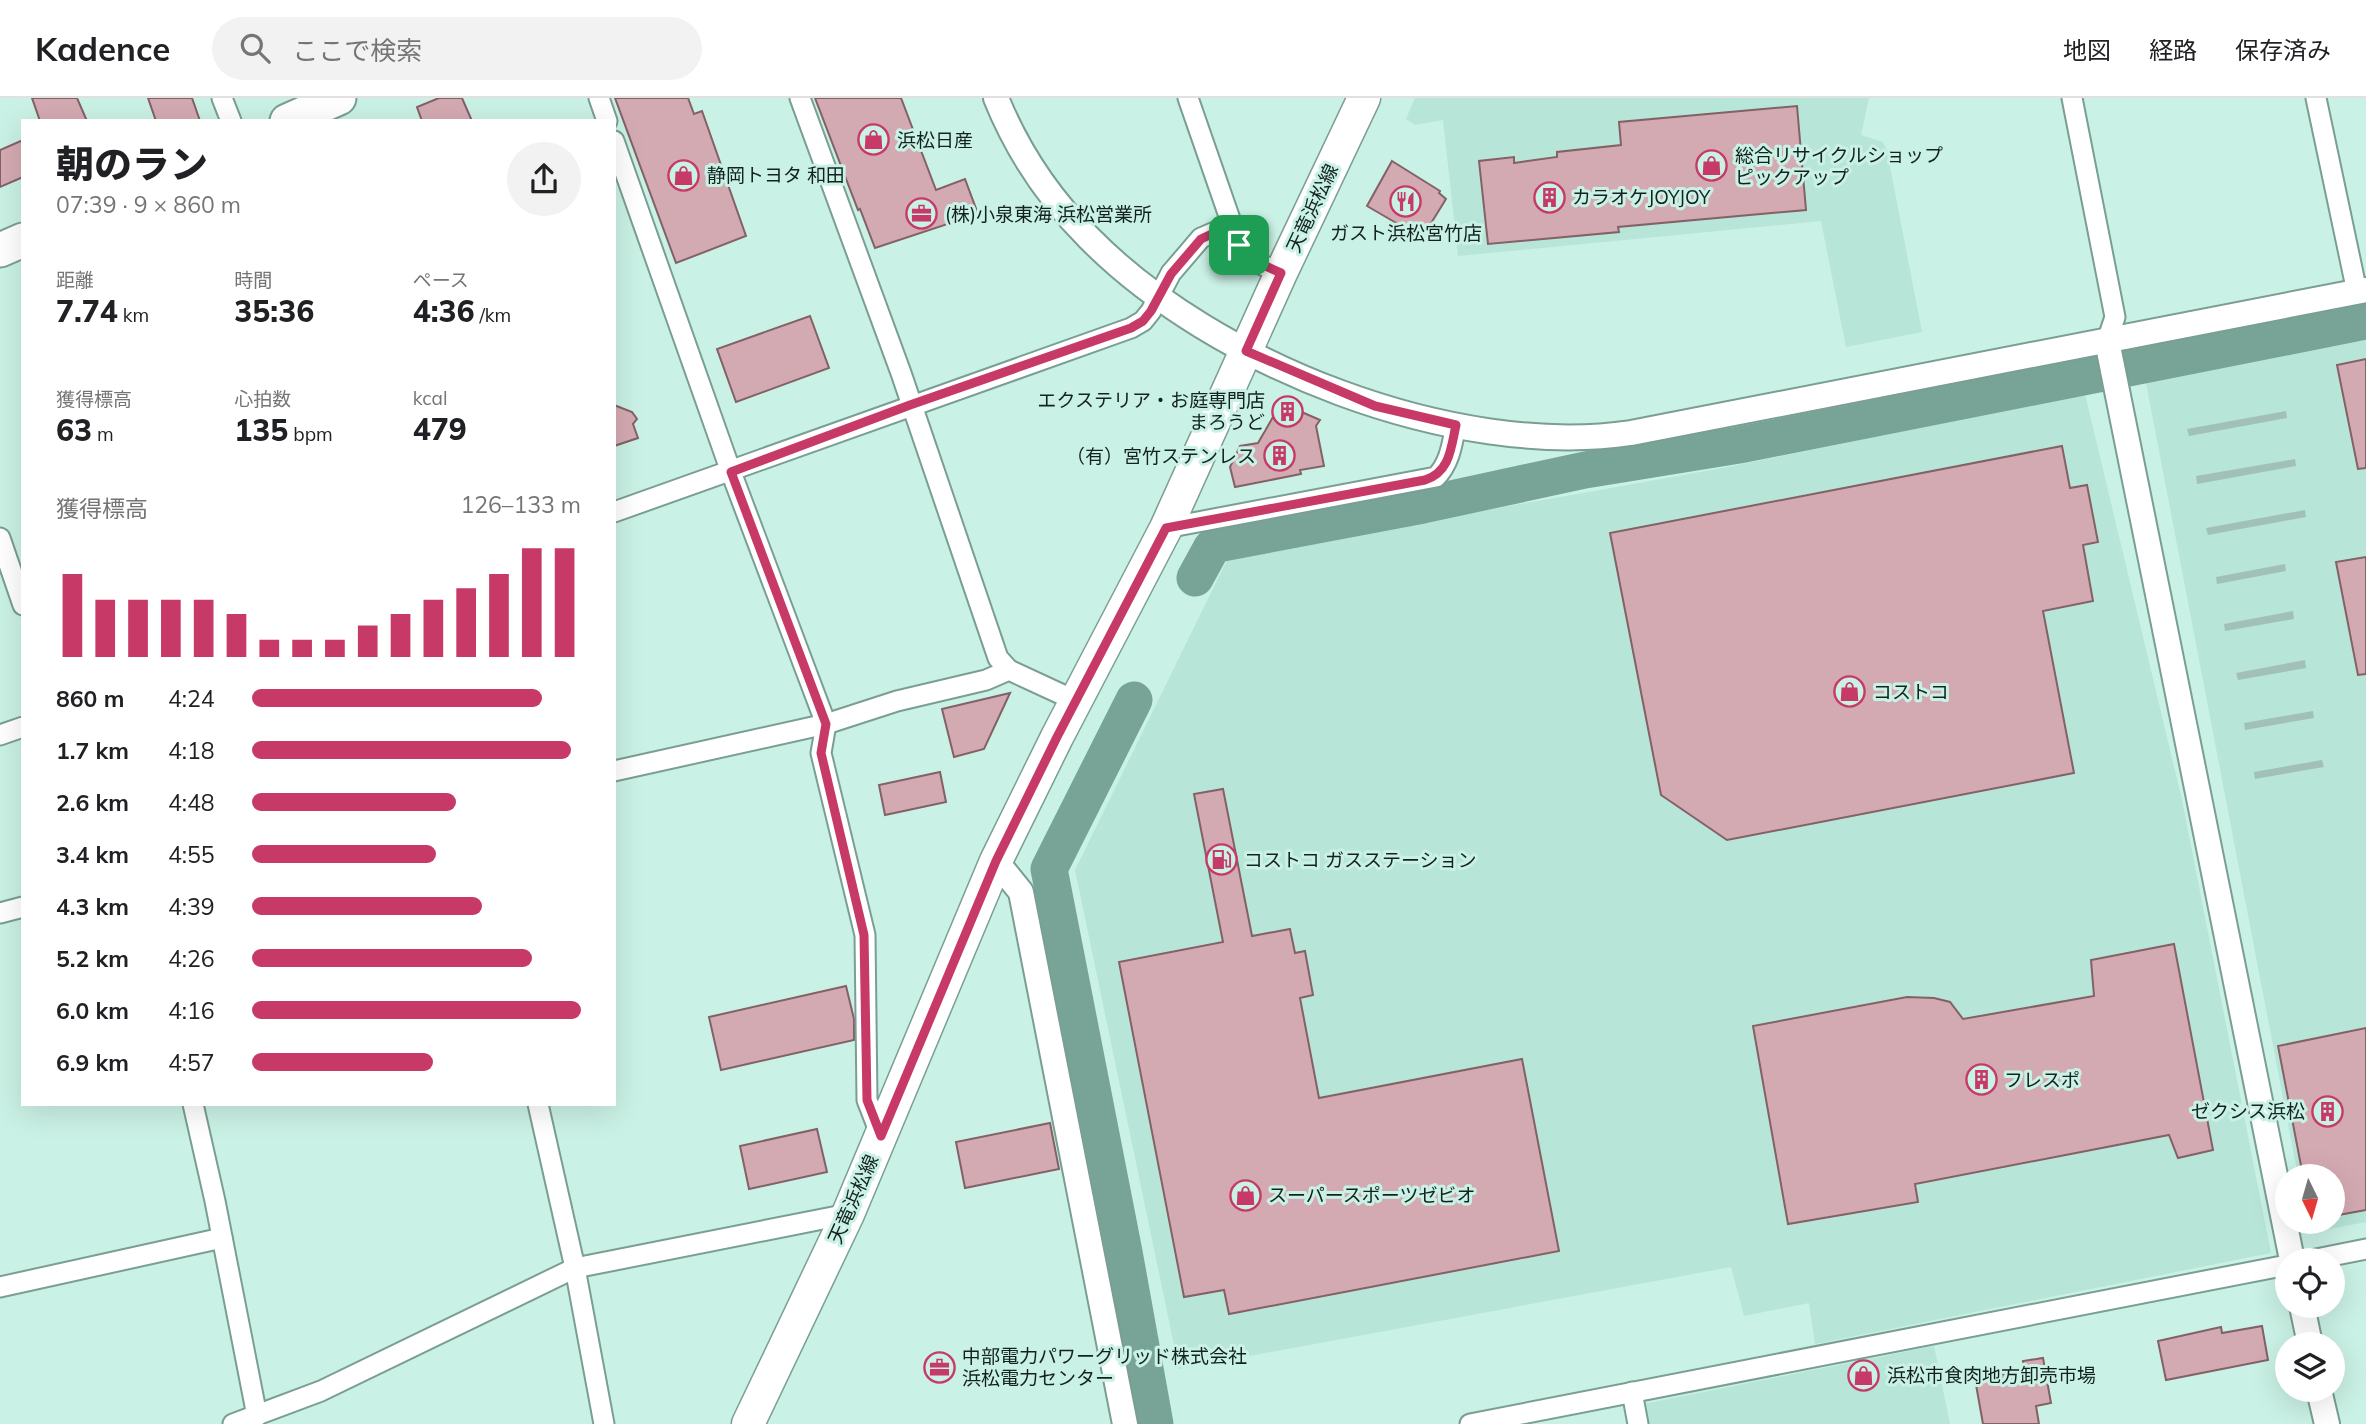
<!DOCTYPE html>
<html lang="ja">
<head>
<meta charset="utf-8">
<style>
	body { margin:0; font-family:Mulish,"Noto Sans JP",sans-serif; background:#f2f2f2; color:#202124; height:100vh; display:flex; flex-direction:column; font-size:26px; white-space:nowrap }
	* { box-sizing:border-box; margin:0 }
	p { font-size:23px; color:#757577 }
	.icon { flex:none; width:38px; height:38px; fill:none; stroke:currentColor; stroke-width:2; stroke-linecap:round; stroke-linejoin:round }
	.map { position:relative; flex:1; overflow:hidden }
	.side { position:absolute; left:21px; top:21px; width:595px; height:987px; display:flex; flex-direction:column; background:#fff; border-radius:0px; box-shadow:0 7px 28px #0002 }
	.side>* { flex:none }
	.needle { width:46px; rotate:175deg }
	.controls { position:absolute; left:2275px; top:1066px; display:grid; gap:14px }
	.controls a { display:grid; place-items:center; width:70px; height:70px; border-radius:50%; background:#fff; box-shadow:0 7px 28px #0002; font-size:35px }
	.pin { position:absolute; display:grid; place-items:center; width:60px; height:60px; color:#fff; margin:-30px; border-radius:14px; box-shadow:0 4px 10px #0006 }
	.round { display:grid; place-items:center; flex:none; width:74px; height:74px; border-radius:37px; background:#f2f2f2 }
	.summary { display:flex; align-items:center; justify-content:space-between; height:119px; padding:0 35px }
	h1 { font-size:38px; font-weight:800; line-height:52px }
	.stats { display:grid; grid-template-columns:repeat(3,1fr); gap:10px; height:119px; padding:7px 35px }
	.stats div { display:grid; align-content:center }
	.stats b { font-size:30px; font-weight:800 }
	.stats small { font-size:19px; font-weight:400 }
	.stats p { font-size:19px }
	.chart { height:196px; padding:14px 35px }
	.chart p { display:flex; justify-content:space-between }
	.chart svg { width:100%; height:126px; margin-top:7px; stroke:#c73966; stroke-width:6 }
	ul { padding:0 35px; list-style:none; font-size:23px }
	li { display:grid; grid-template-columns:112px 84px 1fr; align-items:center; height:52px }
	li i { height:18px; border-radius:9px; background:#c73966 }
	header { display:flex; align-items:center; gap:42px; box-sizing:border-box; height:98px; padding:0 35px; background:#fff; border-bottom:2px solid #e0e0e0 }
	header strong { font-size:33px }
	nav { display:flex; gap:38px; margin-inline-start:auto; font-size:24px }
	.search { width:490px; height:63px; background:#f2f2f2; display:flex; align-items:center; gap:18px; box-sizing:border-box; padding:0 24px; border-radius:38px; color:#757577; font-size:26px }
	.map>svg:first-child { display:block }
	.built { fill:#b7e5d7 }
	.green { fill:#a1c1b7 }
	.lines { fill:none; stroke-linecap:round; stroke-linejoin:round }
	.river { stroke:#78a497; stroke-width:37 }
	.building { fill:#d4aab2; stroke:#826167; stroke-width:2 }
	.minor-casing { stroke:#7a9e93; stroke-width:23 }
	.tertiary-casing { stroke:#7a9e93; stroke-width:28 }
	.primary-casing { stroke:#7a9e93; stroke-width:35 }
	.trunk-casing { stroke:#7a9e93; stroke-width:37 }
	.minor { stroke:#fff; stroke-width:19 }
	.tertiary { stroke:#fff; stroke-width:24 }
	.primary { stroke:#fff; stroke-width:32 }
	.trunk { stroke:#fff; stroke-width:33 }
	.route-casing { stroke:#fff; stroke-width:14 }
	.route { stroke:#c73966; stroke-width:9 }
	.labels { text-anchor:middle; stroke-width:6; stroke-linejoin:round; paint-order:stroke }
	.poi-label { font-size:19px; fill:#13221e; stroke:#caf1e5; text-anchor:start }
	.street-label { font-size:19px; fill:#13221e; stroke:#caf1e5 }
</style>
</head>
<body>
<header>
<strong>Kadence</strong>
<div class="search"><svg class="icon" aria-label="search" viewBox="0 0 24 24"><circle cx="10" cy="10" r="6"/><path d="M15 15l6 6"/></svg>ここで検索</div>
<nav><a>地図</a><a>経路</a><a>保存済み</a></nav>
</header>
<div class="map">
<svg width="2366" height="1326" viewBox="0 0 2366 1326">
	<rect width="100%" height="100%" fill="#caf1e5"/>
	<!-- built -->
	<g class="built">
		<path d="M1415,0H1869L1861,37L1883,44L1887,53L1922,234L1846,249L1821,123L1458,158L1443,22L1415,27L1406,21Z"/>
		<path d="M2366,241V1124L2309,1135L2307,1124H2333V1078H2298L2146,285Z"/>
		<path d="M2085,296L2182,702L2271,1155L1815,1246L1809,1205L1744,1218L1731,1169L1179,1271L1075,772L1229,458L1728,369Z"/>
		<path d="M1934,1248L1950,1326H1646L1643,1306Z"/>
	</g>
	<!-- green -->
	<g class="green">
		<path d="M2286,313L2287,320L2189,338L2187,331Z"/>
		<path d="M2295,361L2296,368L2197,386L2196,378Z"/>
		<path d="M2305,412L2306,419L2208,437L2206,430Z"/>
		<path d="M2285,466L2286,473L2217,486L2216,479Z"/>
		<path d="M2293,513L2294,521L2225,533L2224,526Z"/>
		<path d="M2305,562L2306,570L2238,582L2236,575Z"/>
		<path d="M2313,613L2314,620L2245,632L2244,625Z"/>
		<path d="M2322,662L2324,669L2255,681L2254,674Z"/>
	</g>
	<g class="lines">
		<!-- river -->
		<g class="river">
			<path d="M1195,480L1212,449L1217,446L1423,407L1585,372L1739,347L2366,223"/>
			<path d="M1134,602L1049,771L1124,1154L1155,1326"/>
		</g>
	</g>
	<!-- building -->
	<g class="building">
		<path d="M32,0H77L87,23H40Z"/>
		<path d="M148,0H192L200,23H156Z"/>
		<path d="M439,0H462L472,23H422L417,9Z"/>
		<path d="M615,0H688L694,16L702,13L746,138L676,165Z"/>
		<path d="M815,0H901L936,92L965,81L978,116L875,150L860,111L858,112Z"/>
		<path d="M1797,8L1806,112L1618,129L1619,134L1488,146L1479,63L1514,59V65L1557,59V54L1621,47L1619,24Z"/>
		<path d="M23,42V79L0,89V52Z"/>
		<path d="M1392,63L1440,93L1439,95L1446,101L1422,140L1367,108Z"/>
		<path d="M810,218L829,270L736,304L717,251Z"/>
		<path d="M2366,261V370L2358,371L2337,267Z"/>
		<path d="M1281,305L1320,322L1316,328L1324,368L1300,372L1301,376L1235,389L1230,369L1240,348L1258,345Z"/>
		<path d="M614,307L632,314L637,321L633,326L638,340L614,348Z"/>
		<path d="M2062,348L2070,390L2087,387L2098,444L2083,447L2093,503L2043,513L2074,675L1727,742L1661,697L1610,435Z"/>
		<path d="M2366,459V576L2358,577L2336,464Z"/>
		<path d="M1010,595L984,651L954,659L942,611Z"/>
		<path d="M940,674L946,704L885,717L879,687Z"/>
		<path d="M1223,691L1252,838L1290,831L1295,855L1305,853L1313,897L1300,900L1319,1000L1522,961L1559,1153L1229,1216L1224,1192L1184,1199L1119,864L1223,844L1194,696Z"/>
		<path d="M2174,846L2213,1052L2178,1060L2169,1037L1915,1086L1918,1104L1788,1126L1753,928L1907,899L1934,900L1950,904L1963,921L2094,898L2091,862Z"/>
		<path d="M846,888L854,921V942L721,972L709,919Z"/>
		<path d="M2366,930V1112L2333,1118V1078H2303L2278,948Z"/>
		<path d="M1050,1025L1059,1071L965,1090L956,1044Z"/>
		<path d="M817,1031L827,1074L749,1091L740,1048Z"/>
		<path d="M2262,1228L2268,1262L2166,1282L2158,1243L2221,1229L2222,1235Z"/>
		<path d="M2043,1260L2051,1305L2036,1308L2039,1326H1983L1975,1281L2024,1273L2023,1263Z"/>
	</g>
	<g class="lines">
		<defs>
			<g id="minor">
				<path d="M222,0L231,23"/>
				<path d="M599,0L607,23"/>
				<path d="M800,0L901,275L998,560L1009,572"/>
				<path d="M1188,0L1239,147L1253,163L1281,175"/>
				<path d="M2072,0L2115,219L2107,243"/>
				<path d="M2316,0L2357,194"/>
				<path d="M614,43L731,374L826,626L821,655L865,837L867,1002L881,1038"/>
				<path d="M614,414L1131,230L1143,223L1151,213L1171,175L1201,140L1231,127"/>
				<path d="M1166,430L1436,379C1450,365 1452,346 1456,327"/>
				<path d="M0,440L23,507"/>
				<path d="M0,637L23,629"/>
				<path d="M614,673L826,626L897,603L986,582L1009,572L1076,603"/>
				<path d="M0,815L23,809"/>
				<path d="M193,1006L215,1103L257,1318"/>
				<path d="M538,1006L575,1170L604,1326"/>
				<path d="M2311,1162L2366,1151"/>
				<path d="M0,1189L222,1140"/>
				<path d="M1632,1294L1638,1326"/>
				<path d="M233,1326L321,1293L575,1170L848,1116"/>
				<path d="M1470,1326L2287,1167"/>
			</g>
			<g id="tertiary">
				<path d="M996,0C1017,52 1049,100 1089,140C1214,267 1454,361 1631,335L2366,192"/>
				<path d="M2107,243L2292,1162"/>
				<path d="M996,763L1021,794L1125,1326"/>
				<path d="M2302,1208L2310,1246"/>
				<path d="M2319,1292L2327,1326"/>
			</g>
			<path id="primary" d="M748,1326L848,1116L996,763L1057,639L1166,430L1281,175L1364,0"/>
			<g id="trunk">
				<path d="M287,23L339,0"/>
				<path d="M0,152L23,142"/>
			</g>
		</defs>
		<!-- minor casing -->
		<use href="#minor" class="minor-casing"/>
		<!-- tertiary casing -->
		<use href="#tertiary" class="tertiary-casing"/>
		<!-- primary casing -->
		<use href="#primary" class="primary-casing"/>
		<!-- trunk casing -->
		<use href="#trunk" class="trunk-casing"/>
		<!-- minor -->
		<use href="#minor" class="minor"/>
		<!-- tertiary -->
		<use href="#tertiary" class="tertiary"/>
		<!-- primary -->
		<use href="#primary" class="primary"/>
		<!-- trunk -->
		<use href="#trunk" class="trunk"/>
	</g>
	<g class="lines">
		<defs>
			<path id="route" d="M1231,127C1243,158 1251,162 1281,175L1246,253L1375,308L1456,327C1451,350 1450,374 1425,382L1166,430L1057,639L996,763L881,1038L867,1002L864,837L821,655L826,626L731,374L910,307L1131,230L1143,223L1151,213L1171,176L1201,141Z"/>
		</defs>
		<!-- route casing -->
		<use href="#route" class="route-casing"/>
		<!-- route -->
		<use href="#route" class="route"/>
	</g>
	<!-- icons -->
	<defs>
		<symbol id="shop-ring" viewBox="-11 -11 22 22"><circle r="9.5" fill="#caf1e5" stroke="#c73966" stroke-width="1.5"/><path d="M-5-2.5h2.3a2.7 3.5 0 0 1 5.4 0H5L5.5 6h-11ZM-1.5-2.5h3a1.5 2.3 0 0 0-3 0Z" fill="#c73966"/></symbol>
		<symbol id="building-ring" viewBox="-11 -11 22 22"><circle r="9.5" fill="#caf1e5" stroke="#c73966" stroke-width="1.5"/><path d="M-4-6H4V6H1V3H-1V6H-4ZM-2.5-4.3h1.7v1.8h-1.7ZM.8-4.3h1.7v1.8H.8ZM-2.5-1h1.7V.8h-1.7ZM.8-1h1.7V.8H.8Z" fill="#c73966"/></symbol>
		<symbol id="restaurant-ring" viewBox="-11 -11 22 22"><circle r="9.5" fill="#caf1e5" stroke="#c73966" stroke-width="1.5"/><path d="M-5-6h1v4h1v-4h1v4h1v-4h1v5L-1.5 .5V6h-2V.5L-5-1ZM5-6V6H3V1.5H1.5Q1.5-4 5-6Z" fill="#c73966"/></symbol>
		<symbol id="office-ring" viewBox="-11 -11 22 22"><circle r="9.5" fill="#caf1e5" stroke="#c73966" stroke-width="1.5"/><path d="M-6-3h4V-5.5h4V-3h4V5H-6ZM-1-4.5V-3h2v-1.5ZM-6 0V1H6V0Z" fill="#c73966"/></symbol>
		<symbol id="fuel-ring" viewBox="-11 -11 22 22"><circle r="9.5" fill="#caf1e5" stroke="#c73966" stroke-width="1.5"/><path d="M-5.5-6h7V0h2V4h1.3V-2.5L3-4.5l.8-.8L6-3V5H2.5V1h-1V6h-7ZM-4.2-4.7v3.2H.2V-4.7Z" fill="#c73966"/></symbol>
	</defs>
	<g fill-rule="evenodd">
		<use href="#shop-ring" x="856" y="24" width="35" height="35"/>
		<use href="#shop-ring" x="1694" y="50" width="35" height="35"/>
		<use href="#shop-ring" x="666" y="60" width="35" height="35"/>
		<use href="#building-ring" x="1532" y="82" width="35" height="35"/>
		<use href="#restaurant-ring" x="1388" y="86" width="35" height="35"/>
		<use href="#office-ring" x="904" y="98" width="35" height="35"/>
		<use href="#building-ring" x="1270" y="296" width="35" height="35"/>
		<use href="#building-ring" x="1262" y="340" width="35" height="35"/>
		<use href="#shop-ring" x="1832" y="576" width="35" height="35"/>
		<use href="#fuel-ring" x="1204" y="744" width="35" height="35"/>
		<use href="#building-ring" x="1964" y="964" width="35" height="35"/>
		<use href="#building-ring" x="2310" y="996" width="35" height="35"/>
		<use href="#shop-ring" x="1228" y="1080" width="35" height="35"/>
		<use href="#office-ring" x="922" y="1252" width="35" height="35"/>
		<use href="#shop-ring" x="1846" y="1260" width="35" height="35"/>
	</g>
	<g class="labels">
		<!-- poi labels -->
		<g class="poi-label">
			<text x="897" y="49">浜松日産</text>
			<text x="1735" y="64">総合リサイクルショップ<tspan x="1735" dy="22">ピックアップ</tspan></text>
			<text x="707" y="84">静岡トヨタ 和田</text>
			<text x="1572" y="106">カラオケJOYJOY</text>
			<text x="945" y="123">(株)小泉東海 浜松営業所</text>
			<text x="1406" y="142" text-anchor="middle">ガスト浜松宮竹店</text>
			<text x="1265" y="309" text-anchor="end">エクステリア・お庭専門店<tspan x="1265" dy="22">まろうど</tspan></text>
			<text x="1256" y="365" text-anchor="end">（有）宮竹ステンレス</text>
			<text x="1873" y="601">コストコ</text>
			<text x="1244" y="769">コストコ ガスステーション</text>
			<text x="2004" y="989">フレスポ</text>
			<text x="2305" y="1020" text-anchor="end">ゼクシス浜松</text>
			<text x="1268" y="1104">スーパースポーツゼビオ</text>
			<text x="962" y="1265">中部電力パワーグリッド株式会社<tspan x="962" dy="22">浜松電力センター</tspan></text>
			<text x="1887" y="1284">浜松市食肉地方卸売市場</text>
		</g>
		<!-- street labels -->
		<g class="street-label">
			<text transform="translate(1312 110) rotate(-65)" y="7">天竜浜松線</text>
			<text transform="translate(853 1101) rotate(-66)" y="7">天竜浜松線</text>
		</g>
	</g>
</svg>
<div class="controls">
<a><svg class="needle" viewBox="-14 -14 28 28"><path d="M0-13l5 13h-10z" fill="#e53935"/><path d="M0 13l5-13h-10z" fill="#757577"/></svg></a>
<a><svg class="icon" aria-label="locate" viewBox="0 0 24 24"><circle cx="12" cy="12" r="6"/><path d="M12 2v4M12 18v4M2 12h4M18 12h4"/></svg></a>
<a><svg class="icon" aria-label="layers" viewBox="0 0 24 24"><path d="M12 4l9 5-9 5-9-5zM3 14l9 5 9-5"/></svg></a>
</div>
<div class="pin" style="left:1239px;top:147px;background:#1e9e55"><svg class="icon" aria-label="arrive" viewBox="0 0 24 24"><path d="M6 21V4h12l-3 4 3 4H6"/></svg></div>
<section class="side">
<div class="summary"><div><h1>朝のラン</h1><p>07:39 · 9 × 860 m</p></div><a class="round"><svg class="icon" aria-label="share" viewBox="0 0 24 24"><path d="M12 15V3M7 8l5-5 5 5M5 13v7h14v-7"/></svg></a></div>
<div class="stats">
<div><p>距離</p><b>7.74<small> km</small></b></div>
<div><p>時間</p><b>35:36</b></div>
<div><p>ペース</p><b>4:36<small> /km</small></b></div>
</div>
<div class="stats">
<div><p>獲得標高</p><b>63<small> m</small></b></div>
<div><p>心拍数</p><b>135<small> bpm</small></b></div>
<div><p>kcal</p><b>479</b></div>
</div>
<div class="chart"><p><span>獲得標高</span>126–133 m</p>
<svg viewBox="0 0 160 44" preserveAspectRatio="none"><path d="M5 44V15M15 44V24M25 44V24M35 44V24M45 44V24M55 44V29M65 44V38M75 44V38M85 44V38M95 44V33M105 44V29M115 44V24M125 44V20M135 44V15M145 44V6M155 44V6"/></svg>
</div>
<ul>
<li><b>860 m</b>4:24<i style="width:88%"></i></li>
<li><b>1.7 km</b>4:18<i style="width:97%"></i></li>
<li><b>2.6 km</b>4:48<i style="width:62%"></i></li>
<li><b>3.4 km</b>4:55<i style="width:56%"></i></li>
<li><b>4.3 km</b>4:39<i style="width:70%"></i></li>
<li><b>5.2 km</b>4:26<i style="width:85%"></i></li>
<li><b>6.0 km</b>4:16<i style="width:100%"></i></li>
<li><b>6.9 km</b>4:57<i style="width:55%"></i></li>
</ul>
</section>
</div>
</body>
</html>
